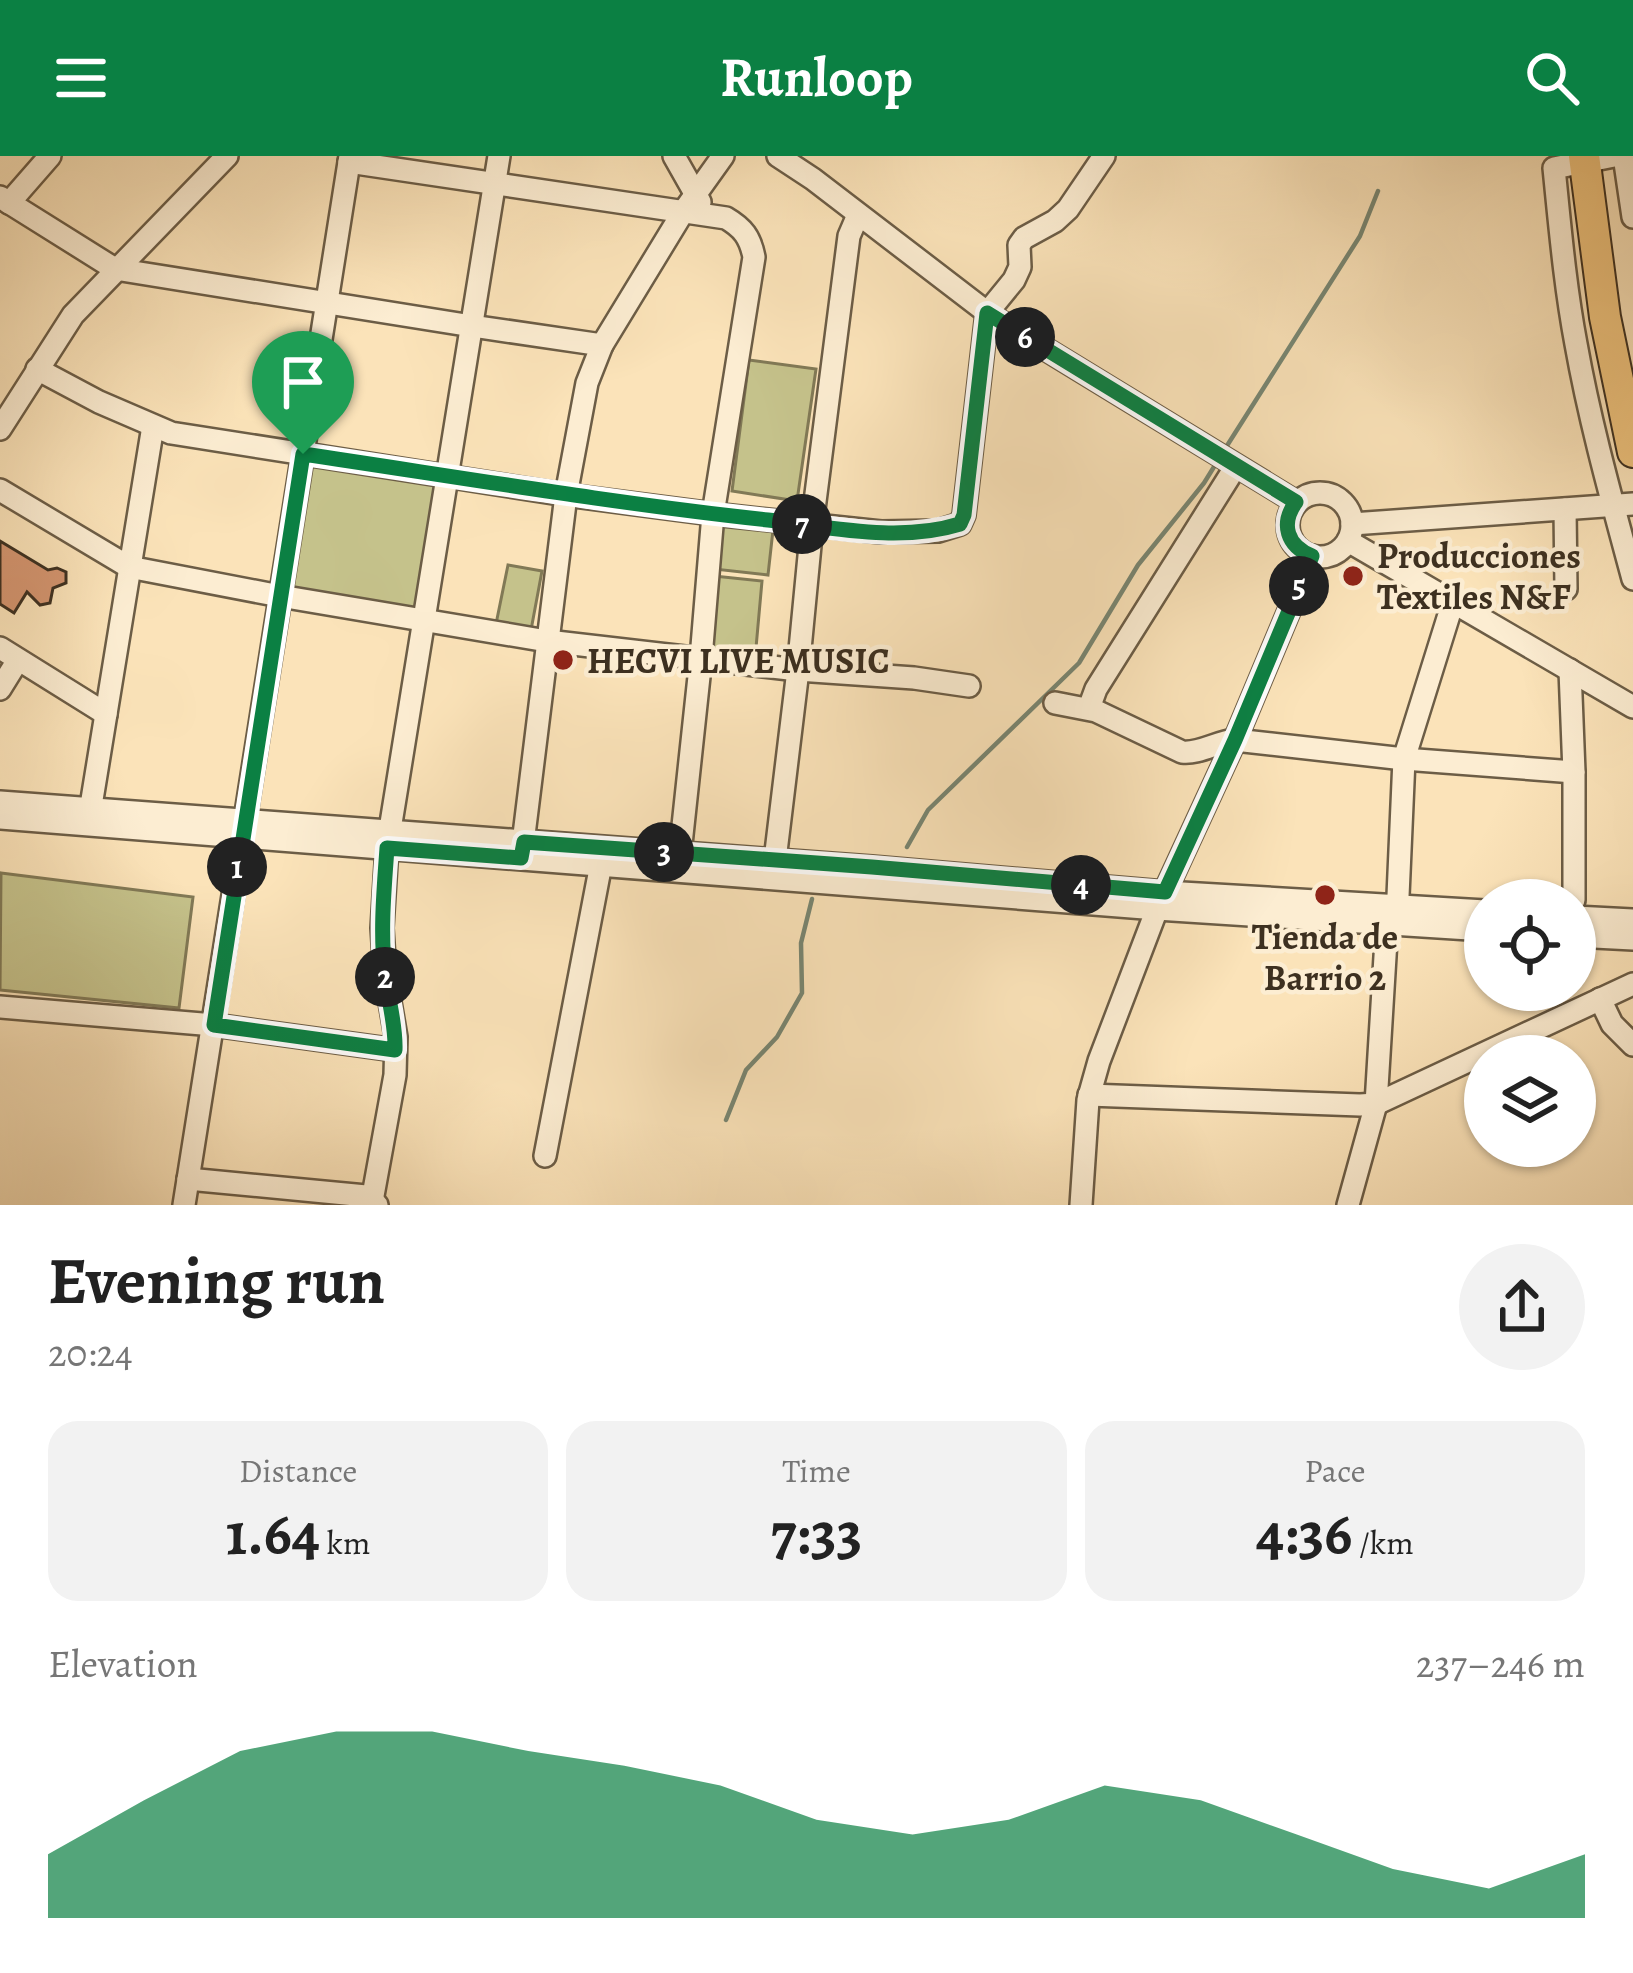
<!DOCTYPE html>
<html lang="en">
<head>
<meta charset="utf-8">
<style>
	body { margin:0; font-family:Alegreya,serif; background:#f2f2f2; color:#222; height:100vh; display:flex; flex-direction:column; font-size:45px; white-space:nowrap }
	* { box-sizing:border-box; margin:0 }
	p { font-size:39px; color:#767676 }
	.icon { flex:none; width:66px; height:66px; fill:none; stroke:currentColor; stroke-width:2; stroke-linecap:round; stroke-linejoin:round }
	.map { position:relative; height:1049px; overflow:hidden }
	.panel { display:flex; flex-direction:column; background:#fff; flex:1 }
	.panel>* { flex:none }
	.tools { position:absolute; left:1464px; top:723px; display:grid; gap:24px }
	.tools a { display:grid; place-items:center; width:132px; height:132px; border-radius:50%; background:#fff; box-shadow:0 3px 9px #0004; font-size:60px }
	.pin { position:absolute; display:grid; place-items:center; width:102px; height:102px; color:#fff; margin:-123px -51px; border-radius:50% 50% 50% 0; rotate:-45deg; box-shadow:0 0 12px #0007 }
	.pin .icon { rotate:45deg }
	.km { position:absolute; width:60px; height:60px; margin:-30px; border-radius:50%; background:#222; color:#fff; font-size:33px; line-height:60px; text-align:center }
	.round { display:grid; place-items:center; flex:none; width:126px; height:126px; border-radius:63px; background:#f2f2f2 }
	.overview { display:flex; align-items:center; justify-content:space-between; height:204px; padding:0 48px }
	h1 { font-size:66px; font-weight:700; line-height:90px }
	.metrics { display:grid; grid-template-columns:repeat(3,1fr); gap:18px; height:204px; padding:12px 48px }
	.metrics div { display:grid; align-content:center; border-radius:30px; background:#f2f2f2; text-align:center }
	.metrics b { font-size:60px; font-weight:700 }
	.metrics small { font-size:33px; font-weight:400 }
	.metrics p { font-size:33px }
	.chart { height:336px; padding:24px 48px }
	.chart p { display:flex; justify-content:space-between }
	.chart svg { width:100%; height:216px; margin-top:12px; fill:#0b8043; opacity:.7 }
	header { display:flex; justify-content:space-between; align-items:center; height:156px; padding:0 48px; background:#0b8043; color:#fff; font-size:54px; font-weight:700 }
	.map>svg:first-child { display:block }
	.green { fill:#c5c28b; stroke:#817956; stroke-width:3 }
	.lines { fill:none; stroke-linecap:round; stroke-linejoin:round }
	.stream { stroke:#788672; stroke-width:4.5 }
	.building { fill:#d49570; stroke:#3d3020; stroke-width:3 }
	.minor-casing { stroke:#6c5d46; stroke-width:26 }
	.highway-casing { stroke:#3d3020; stroke-width:34 }
	.minor { stroke:#fcedd2; stroke-width:21 }
	.highway { stroke:#eec27c; stroke-width:30 }
	.route-casing { stroke:#fff; stroke-width:24 }
	.route { stroke:#0b8043; stroke-width:15 }
	.poi-dot { fill:#8f2418; stroke:#fcedd2; stroke-width:4.5 }
	.labels { text-anchor:middle; stroke-width:9; stroke-linejoin:round; paint-order:stroke }
	.poi-label { font-size:36px; font-weight:bold; fill:#3d3020; stroke:#fcedd2; text-anchor:start }
</style>
</head>
<body>
<header><svg class="icon" aria-label="menu" viewBox="0 0 24 24"><path d="M4 6h16M4 12h16M4 18h16"/></svg>Runloop<svg class="icon" aria-label="search" viewBox="0 0 24 24"><circle cx="10" cy="10" r="6"/><path d="M15 15l6 6"/></svg></header>
<div class="map">
<svg width="1633" height="1049" viewBox="0 0 1633 1049">
	<rect width="100%" height="100%" fill="#fbe3b9"/>
	<filter id="stains"><feTurbulence type="fractalNoise" baseFrequency=".00167" numOctaves="4"/><feColorMatrix values="0 0 0 0 .2 0 0 0 0 .09 0 0 0 0 .02 0 0 0 .5 -.17"/></filter>
	<radialGradient id="worn" r=".72"><stop offset=".6" stop-color="#630" stop-opacity="0"/><stop offset="1" stop-color="#630" stop-opacity=".3"/></radialGradient>
	<!-- green -->
	<g class="green">
		<path d="M749,204L816,213L797,345L732,335Z"/>
		<path d="M309,306L437,328L415,454L287,433Z"/>
		<path d="M719,368L773,374L768,419L714,413Z"/>
		<path d="M508,409L542,415L531,474L496,468Z"/>
		<path d="M714,420L762,425L755,503L706,499Z"/>
		<path d="M1,717L193,741L179,852L0,834Z"/>
	</g>
	<g class="lines">
		<!-- stream -->
		<g class="stream">
			<path d="M1223,296L1360,80L1378,35"/>
			<path d="M907,691L928,654L1079,507L1138,409L1204,327L1217,306"/>
			<path d="M726,964L746,914L777,881L802,837L801,787L812,743"/>
		</g>
	</g>
	<!-- building -->
	<path class="building" d="M0,385L48,414L57,412L66,416V427L53,432L50,447L40,449L27,436L14,457L0,448Z"/>
	<g class="lines">
		<defs>
			<g id="minor">
				<path d="M674,0L700,46"/>
				<path d="M778,0L813,23L993,161L1296,346"/>
				<path d="M1614,0L1554,12C1560,71 1565,130 1576,188C1590,267 1612,345 1633,423"/>
				<path d="M1624,0L1633,61"/>
				<path d="M349,6L726,62C743,72 750,81 754,101L713,358L701,502L679,707"/>
				<path d="M0,41L115,113L472,170L602,189"/>
				<path d="M9,47L50,0"/>
				<path d="M37,213L99,246L171,277L566,339L713,358L881,376L938,375L960,368L964,359L987,157L1014,124L1020,111L1019,89L1024,82L1055,65L1068,53L1104,0"/>
				<path d="M0,273L73,159L227,0"/>
				<path d="M0,334L129,411L280,440L547,485L798,514L914,522L969,530"/>
				<circle cx="1320" cy="369" r="32"/>
				<path d="M1565,353L1566,433"/>
				<path d="M1352,368L1633,348"/>
				<path d="M1348,385L1633,551"/>
				<path d="M0,492L106,558"/>
				<path d="M1570,514L1574,616V744"/>
				<path d="M0,533L18,504"/>
				<path d="M1055,547L1096,555L1182,596C1200,598 1216,586 1235,584L1404,603L1574,616"/>
				<path d="M1089,552L1096,533L1236,310"/>
				<path d="M0,646L872,711L1165,736L1485,755"/>
				<path d="M0,662L1157,753L1485,774"/>
				<path d="M89,662L153,270"/>
				<path d="M522,695L566,339L587,227L602,189L683,56L723,0"/>
				<path d="M775,704L798,514L812,369L849,80L858,59"/>
				<path d="M1575,761L1633,764"/>
				<path d="M1575,780L1633,783"/>
				<path d="M1600,843L1612,868L1633,889"/>
				<path d="M0,851L214,869L395,894"/>
				<path d="M1089,939L1360,949L1376,948L1633,828"/>
				<path d="M545,1000L601,708"/>
				<path d="M188,1023L366,1040L377,1049"/>
				<path d="M372,1045L395,919L396,881L385,817L382,772L387,692L499,0"/>
				<path d="M184,1049L350,0"/>
				<path d="M1081,1049L1088,944L1099,905L1157,753L1235,584L1312,400"/>
				<path d="M1348,1049L1376,948L1386,784L1398,740L1404,603L1453,446"/>
			</g>
			<path id="highway" d="M1584,0L1605,161L1633,296"/>
		</defs>
		<!-- minor casing -->
		<use href="#minor" class="minor-casing"/>
		<!-- highway casing -->
		<use href="#highway" class="highway-casing"/>
		<!-- minor -->
		<use href="#minor" class="minor"/>
		<!-- highway -->
		<use href="#highway" class="highway"/>
	</g>
	<g class="lines">
		<defs>
			<path id="route" d="M987,157L1296,346C1280,368 1287,390 1312,400L1235,584L1165,736L872,711L524,686L521,702L387,692C384,734 380,776 385,818C388,844 396,868 395,894L214,869L303,298C458,321 612,347 768,364C830,371 899,387 960,368L964,359Z"/>
		</defs>
		<!-- route casing -->
		<use href="#route" class="route-casing"/>
		<!-- route -->
		<use href="#route" class="route"/>
	</g>
	<!-- markers -->
	<g class="poi-dot">
		<circle cx="1353" cy="420" r="12"/>
		<circle cx="563" cy="504" r="12"/>
		<circle cx="1325" cy="739" r="12"/>
	</g>
	<g class="labels">
		<!-- poi labels -->
		<g class="poi-label">
			<text x="1377" y="412">Producciones<tspan x="1377" dy="41">Textiles N&amp;F</tspan></text>
			<text x="587" y="517">HECVI LIVE MUSIC</text>
			<text x="1325" y="793" text-anchor="middle">Tienda de<tspan x="1325" dy="41">Barrio 2</tspan></text>
		</g>
	</g>
	<rect width="100%" height="100%" filter="url(#stains)"/>
	<rect width="100%" height="100%" fill="url(#worn)"/>
</svg>
<div class="tools">
<a><svg class="icon" aria-label="locate" viewBox="0 0 24 24"><circle cx="12" cy="12" r="6"/><path d="M12 2v4M12 18v4M2 12h4M18 12h4"/></svg></a>
<a><svg class="icon" aria-label="layers" viewBox="0 0 24 24"><path d="M12 4l9 5-9 5-9-5zM3 14l9 5 9-5"/></svg></a>
</div>
<div class="pin" style="left:303px;top:298px;background:#1e9e55"><svg class="icon" aria-label="arrive" viewBox="0 0 24 24"><path d="M6 21V4h12l-3 4 3 4H6"/></svg></div>
<b class="km" style="left:237px;top:711px">1</b>
<b class="km" style="left:385px;top:821px">2</b>
<b class="km" style="left:664px;top:696px">3</b>
<b class="km" style="left:1081px;top:729px">4</b>
<b class="km" style="left:1299px;top:430px">5</b>
<b class="km" style="left:1025px;top:181px">6</b>
<b class="km" style="left:802px;top:368px">7</b>
</div>
<section class="panel">
<div class="overview"><div><h1>Evening run</h1><p>20:24</p></div><a class="round"><svg class="icon" aria-label="share" viewBox="0 0 24 24"><path d="M12 15V3M7 8l5-5 5 5M5 13v7h14v-7"/></svg></a></div>
<div class="metrics">
<div><p>Distance</p><b>1.64<small> km</small></b></div>
<div><p>Time</p><b>7:33</b></div>
<div><p>Pace</p><b>4:36<small> /km</small></b></div>
</div>
<div class="chart"><p><span>Elevation</span>237–246 m</p>
<svg viewBox="0 0 160 44" preserveAspectRatio="none"><path d="M0 44V31L10 20L20 10L30 6L40 6L50 10L60 13L70 17L80 24L90 27L100 24L110 17L120 20L130 27L140 34L150 38L160 31V44z"/></svg>
</div>
</section>
</body>
</html>
